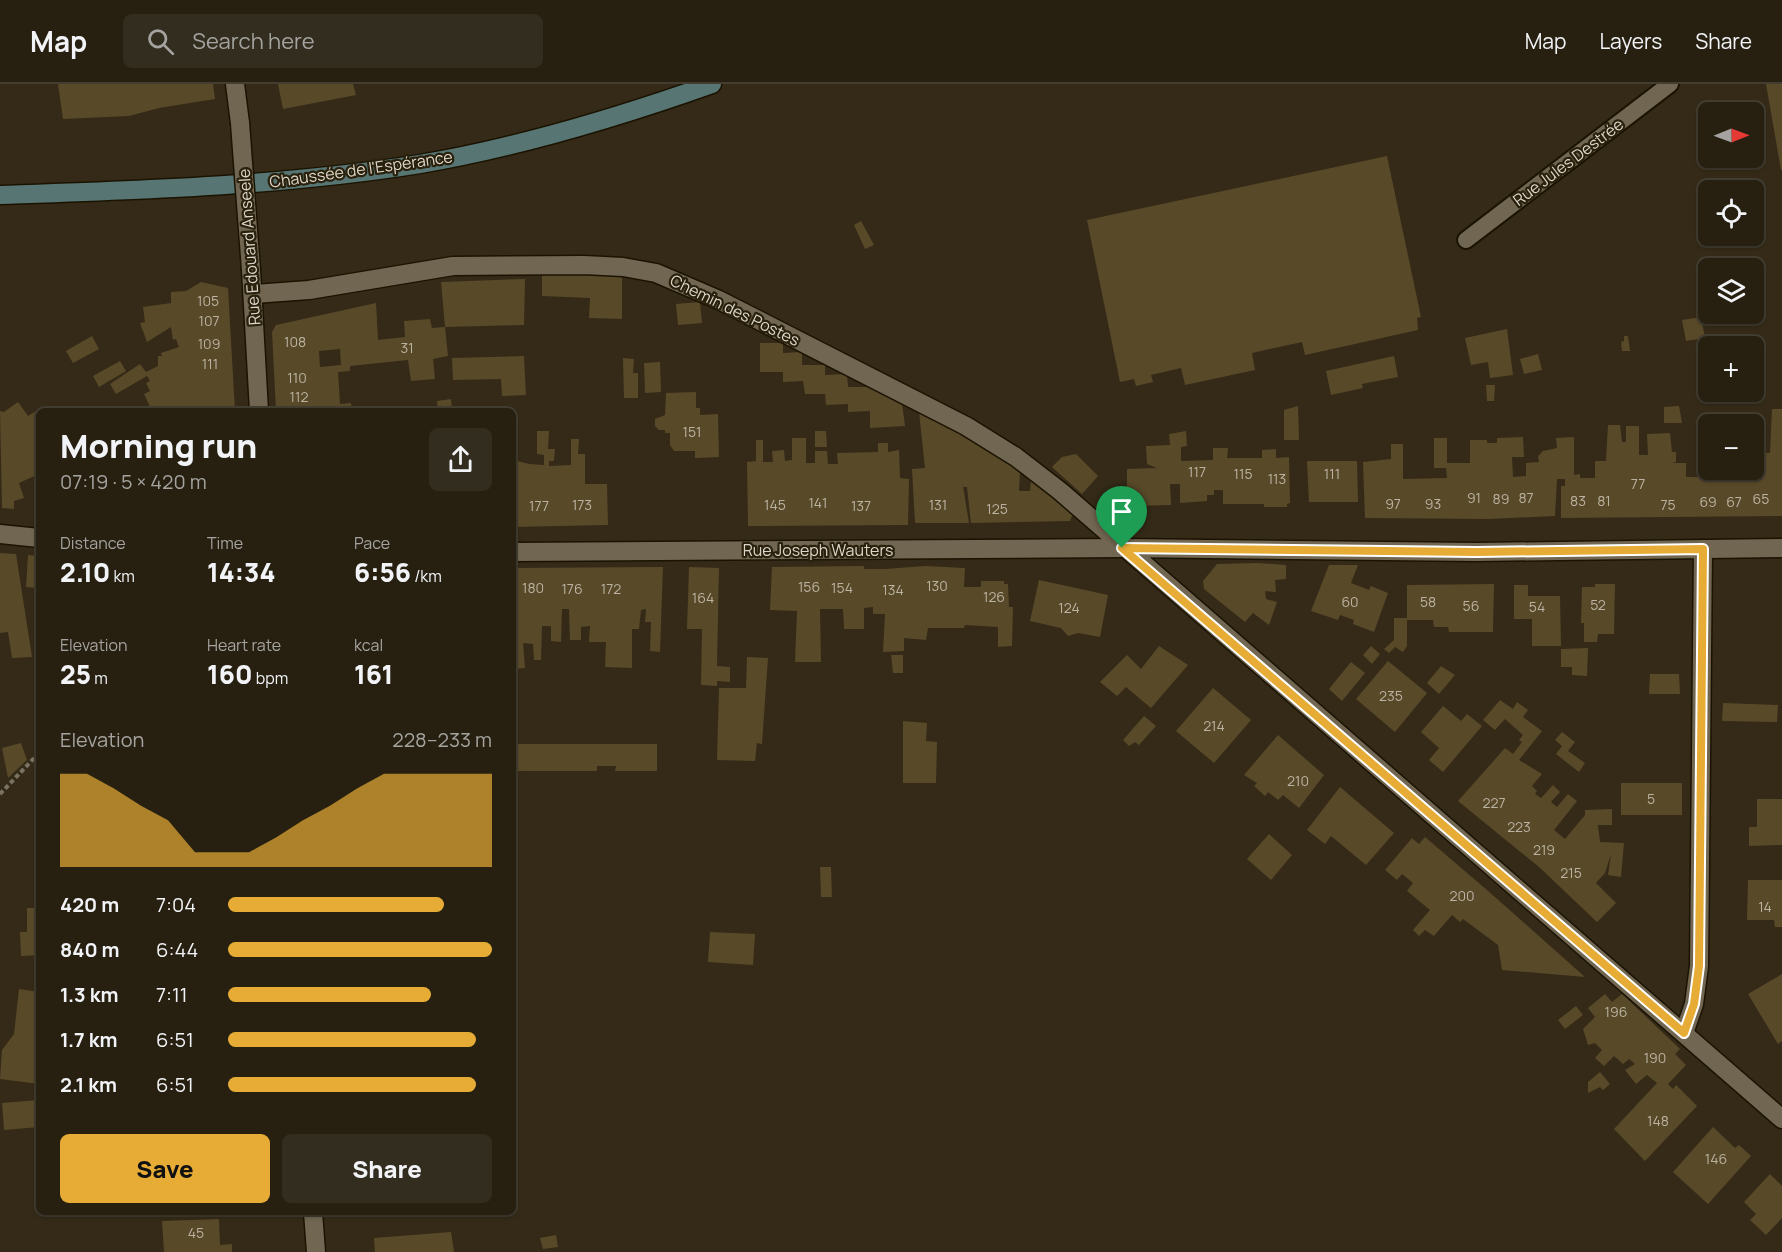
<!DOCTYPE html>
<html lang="en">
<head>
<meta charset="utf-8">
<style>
	body { margin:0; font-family:Manrope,sans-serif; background:#332d1f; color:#f1f3f6; height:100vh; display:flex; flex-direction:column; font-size:22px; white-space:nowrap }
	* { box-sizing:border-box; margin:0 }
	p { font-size:20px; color:#a4a39f }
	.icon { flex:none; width:33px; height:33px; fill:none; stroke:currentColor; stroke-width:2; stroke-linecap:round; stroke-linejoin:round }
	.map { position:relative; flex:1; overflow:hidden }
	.drawer { position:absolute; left:36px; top:324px; width:480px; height:807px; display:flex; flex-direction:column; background:#272011; border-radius:9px; box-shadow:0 2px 4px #0004,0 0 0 2px #433e31 }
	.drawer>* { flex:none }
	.needle { width:39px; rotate:89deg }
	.controls { position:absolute; left:1698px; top:18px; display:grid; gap:12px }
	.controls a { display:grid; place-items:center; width:66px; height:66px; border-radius:9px; background:#272011; box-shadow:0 2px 4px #0004,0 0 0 2px #433e31; font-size:30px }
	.pin { position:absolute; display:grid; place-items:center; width:51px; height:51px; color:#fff; margin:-62px -26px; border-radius:50% 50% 50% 0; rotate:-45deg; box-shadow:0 0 6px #0007 }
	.pin .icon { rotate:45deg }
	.round { display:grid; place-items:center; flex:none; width:63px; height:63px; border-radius:9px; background:#332d1f }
	.summary { display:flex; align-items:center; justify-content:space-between; height:102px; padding:0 24px }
	h1 { font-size:33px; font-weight:800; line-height:45px }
	.figures { display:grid; grid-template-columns:repeat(3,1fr); gap:9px; height:102px; padding:6px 24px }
	.figures div { display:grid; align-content:center }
	.figures b { font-size:26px; font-weight:800 }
	.figures small { font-size:16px; font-weight:400 }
	.figures p { font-size:16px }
	.chart { height:168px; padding:12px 24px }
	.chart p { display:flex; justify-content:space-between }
	.chart svg { width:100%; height:108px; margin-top:6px; fill:#e6ac36; opacity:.7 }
	.cta { display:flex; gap:12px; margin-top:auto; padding:12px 24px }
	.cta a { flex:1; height:69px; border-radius:9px; background:#e6ac36; color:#111; font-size:24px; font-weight:800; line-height:69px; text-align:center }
	.cta a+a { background:#332d1f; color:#f1f3f6 }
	ul { padding:0 24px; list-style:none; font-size:20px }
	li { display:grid; grid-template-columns:96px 72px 1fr; align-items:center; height:45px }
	li i { height:15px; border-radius:8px; background:#e6ac36 }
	header { display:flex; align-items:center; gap:36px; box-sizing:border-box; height:84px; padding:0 30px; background:#272011; border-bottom:2px solid #433e31 }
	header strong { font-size:28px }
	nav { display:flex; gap:33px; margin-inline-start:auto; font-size:21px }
	.search { width:420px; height:54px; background:#332d1f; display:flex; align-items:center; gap:15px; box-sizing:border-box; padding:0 21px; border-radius:9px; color:#a4a39f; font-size:22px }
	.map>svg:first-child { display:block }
	.building { fill:#584929; fill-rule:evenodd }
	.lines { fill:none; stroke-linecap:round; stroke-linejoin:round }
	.service-casing { stroke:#1b1302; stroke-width:20 }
	.minor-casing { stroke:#1b1302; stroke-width:21 }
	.tertiary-casing { stroke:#1b1302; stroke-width:21 }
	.secondary-casing { stroke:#1b1302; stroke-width:21 }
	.path { stroke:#7a7262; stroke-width:4; stroke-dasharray:4.5 3; stroke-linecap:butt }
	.service { stroke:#716651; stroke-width:16 }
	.minor { stroke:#716651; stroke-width:18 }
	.tertiary { stroke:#716651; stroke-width:18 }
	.secondary { stroke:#577573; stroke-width:18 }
	.tertiary-bridge-casing { stroke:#1b1302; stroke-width:21; stroke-linecap:butt }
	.tertiary-bridge { stroke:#716651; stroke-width:18 }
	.route-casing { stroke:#fff; stroke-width:12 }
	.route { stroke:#e6ac36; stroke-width:8 }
	.labels { text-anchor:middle; stroke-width:4.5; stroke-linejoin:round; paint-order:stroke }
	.number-label { font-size:14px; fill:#bbb3a2 }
	.street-label { font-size:16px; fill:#dcd6ca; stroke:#2a210d }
</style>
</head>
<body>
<header>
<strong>Map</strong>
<div class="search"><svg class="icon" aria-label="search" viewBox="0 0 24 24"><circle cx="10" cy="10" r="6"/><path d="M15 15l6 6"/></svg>Search here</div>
<nav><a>Map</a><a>Layers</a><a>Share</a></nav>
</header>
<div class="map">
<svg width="1782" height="1168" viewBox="0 0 1782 1168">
	<rect width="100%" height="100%" fill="#342a17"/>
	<!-- building -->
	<g class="building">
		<path d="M58,0H213L215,15L159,24L129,32L63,35Z"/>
		<path d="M278,0H353L356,11L283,25Z"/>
		<path d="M1766,0H1782V86H1781Z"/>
		<path d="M1387,72L1421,233L1417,234L1418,246L1305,271L1302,258L1252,269L1255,286L1185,301L1181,284L1151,291L1153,298L1136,302L1134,295L1120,298L1087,136Z"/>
		<path d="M861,137L874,161L865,165L854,141Z"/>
		<path d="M542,190L622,192V235L589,234L590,214L542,212Z"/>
		<path d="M525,195L524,241L445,243L448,272L433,275L435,295L411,297L408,276L350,282V287L338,288L340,320L351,319L352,327H276L272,248L276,241L376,219L378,256L405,253L404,237L430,235L432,244L445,243L441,198ZM340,265L341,281L320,283L319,267Z"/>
		<path d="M201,198L228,204L235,327H152L144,310L150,307L146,299L150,297L147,292L116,310L110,300L140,280L146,288L158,282V272H162L161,269L179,263L176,255L173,256L171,243L147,258L140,239L145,238L143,223L171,219V208L186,207Z"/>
		<path d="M700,218L702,239L678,241L676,220Z"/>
		<path d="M1701,233L1705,254L1686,257L1682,236Z"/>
		<path d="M1507,245L1513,291L1490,294L1488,278L1471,281L1465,254Z"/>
		<path d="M92,252L99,265L73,279L66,267Z"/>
		<path d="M1624,252H1628L1630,267H1622L1621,258L1624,257Z"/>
		<path d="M760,259H783V269L802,268V281H825V291L847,290L848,303H870L902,319L905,342L870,344V327L848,328V320L826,321L825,310H805L803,297L783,298V288H760Z"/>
		<path d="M1538,270L1542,286L1524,290L1520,275Z"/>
		<path d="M524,272L526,311L502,312L501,295L453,296L452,274Z"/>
		<path d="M1394,272L1398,293L1362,300L1363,304L1331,311L1326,287Z"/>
		<path d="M623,274L634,275L633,289H638V314H624Z"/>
		<path d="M120,277L126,287L99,303L93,292Z"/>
		<path d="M660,278L661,308L645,309L644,279Z"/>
		<path d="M1486,301H1495L1494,317H1487Z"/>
		<path d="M696,308V324H700V331L718,330L719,373L695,374V367H674L670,361V349H665V346H659L655,342V335L665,331L666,309Z"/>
		<path d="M451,315L452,326L438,327L437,317Z"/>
		<path d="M18,318L28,332L38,326L39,328V390L19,399L24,414L14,417V425L2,424L0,327L4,328Z"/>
		<path d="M1298,322L1299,356H1284V326Z"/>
		<path d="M1679,322L1682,339H1664V323Z"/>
		<path d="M1772,325H1782V432L1561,434V402H1565V395H1557L1555,432L1489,435L1365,434L1363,378L1391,375V360H1403V395L1447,394L1446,384H1434V354H1447V379H1470V356H1487V359H1497V354L1523,353L1524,373H1512L1513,393L1526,392V379L1539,378L1538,372L1543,367L1557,364L1556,354L1574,353V391L1580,390V394H1595V377H1606L1608,341H1620L1622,358H1626V342H1639V371H1648L1647,350L1670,349L1672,368H1676V378L1672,379H1686V393H1699V341L1708,340V386H1754V380H1765L1766,369H1770Z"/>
		<path d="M919,328L996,369L1020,387L1019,407H1030L1031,396L1073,429L1070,437L971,439L967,403H963L962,396L969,439H915L912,385L925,384Z"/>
		<path d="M537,347H549L548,365H555L554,377H549V382L571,381V355H579L578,370H585V400H607L608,441L513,443V376L529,380L544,381V371L537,370Z"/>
		<path d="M815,347H826L827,363H815Z"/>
		<path d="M1186,347L1187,362L1181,363V377L1213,376V364H1228L1227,374H1262V366L1276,365V374L1289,373L1290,419L1287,420V423H1264V420H1223V406H1214V411H1207V417L1180,419V400H1170L1171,421L1132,422L1133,405L1127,406V385L1157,384L1147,380L1146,362L1170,361L1169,350Z"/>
		<path d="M792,354H806V379H815V367H827L828,380H838L837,369L878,368V359H888V368L899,366L900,394L909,395L908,441L748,442L747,378L756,377V356H763V378H773L772,367L784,366L785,377L792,376Z"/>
		<path d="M1076,370L1098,392L1082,410L1052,383L1062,373Z"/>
		<path d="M1307,377H1357L1358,418H1309Z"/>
		<path d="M0,469L16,470L32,573L12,574L8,548L0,549Z"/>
		<path d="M28,471L39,472V522H36L37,504L26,503Z"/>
		<path d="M1258,479L1286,481V495L1275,496L1276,508L1265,507L1266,515L1277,518L1269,541L1253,529L1245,538L1204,505L1203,497L1217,480Z"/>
		<path d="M1329,481H1358L1351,499L1369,506L1371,502L1388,509L1374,548L1353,540L1354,536L1340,531L1338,536L1311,527Z"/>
		<path d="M864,482V485H885L925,482L965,484L964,503H981V497H1004V500H1008L1009,523H1013L1012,562L998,563V543L965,541L964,544H928L926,556L904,554V567L883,568L885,530H873V523L864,524V545H844L843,525H820L821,578H795L797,527L770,526L772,483Z"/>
		<path d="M663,483L660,568L650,567L651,538H645L646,525L641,526L639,545H632V584L605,583L606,558H589L590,542L581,543V556H570L569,525H562L561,558L551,557V542H542L541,576H534L533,560L523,559L525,584L513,585V484Z"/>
		<path d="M689,483L719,484L717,582L730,583V598L717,597V602L701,601L702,545H687Z"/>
		<path d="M1039,496L1108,511L1100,553L1078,549L1068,552L1061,544L1030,537Z"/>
		<path d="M1494,500L1493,548H1449L1448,543H1434L1433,536H1407V562L1403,568L1395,563L1389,569L1384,565L1394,556V534H1407V501Z"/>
		<path d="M1595,500H1615L1614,550H1598L1597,558H1584V539H1581L1582,503H1595Z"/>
		<path d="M1514,501H1528V512H1560L1561,562H1532V535H1514Z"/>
		<path d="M1159,562L1188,581L1151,624L1126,603L1117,612L1100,598L1127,571L1141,585Z"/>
		<path d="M1371,562L1380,570L1372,580L1363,571Z"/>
		<path d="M1588,564L1587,592L1572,591V583H1561V565Z"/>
		<path d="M891,571H903V589H893Z"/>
		<path d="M747,573L768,574L762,660L757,659L755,677L717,676L719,604H746Z"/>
		<path d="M1388,577L1427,609L1395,648L1356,615Z"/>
		<path d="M1351,578L1365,589L1342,617L1329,605Z"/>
		<path d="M1441,582L1455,591L1439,610L1427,599Z"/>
		<path d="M1650,590H1679L1680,610H1649Z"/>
		<path d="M1213,604L1251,636L1214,679L1176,647Z"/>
		<path d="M1500,616L1513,625L1517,618L1528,626L1523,633L1542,647L1519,676L1542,690L1532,702L1537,707L1535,710L1541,714L1553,701L1560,708L1551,718L1557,723L1568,710L1577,717L1554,746L1565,755L1585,731V726L1612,725V741H1598L1600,758L1624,759L1621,793L1608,791L1611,770L1605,789L1596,799L1616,819L1597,838L1539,783L1458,717L1505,664L1513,670L1522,658L1519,656L1523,651L1505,635L1495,646L1483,636Z"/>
		<path d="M1723,619L1778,621L1777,638L1722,637Z"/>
		<path d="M1443,622L1461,637L1467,630L1482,642L1443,688L1429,676L1439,664L1421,648Z"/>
		<path d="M1144,632L1156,642L1139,661L1135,658L1129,662L1123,656Z"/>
		<path d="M903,637L927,639L926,657L937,658L936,699H903Z"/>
		<path d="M1562,648L1575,658L1568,667L1585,679L1579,688L1556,670L1562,662L1555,656Z"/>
		<path d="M1278,651L1324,691L1299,724L1283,711L1278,716L1268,708L1265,712L1254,702L1257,699L1244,691Z"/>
		<path d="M21,659L27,676L8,694L2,664Z"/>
		<path d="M513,660H657V687H615L616,682H597V687H513Z"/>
		<rect x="1621" y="699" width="61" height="32"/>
		<path d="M1340,703L1394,749L1366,781L1331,752L1325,760L1307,746Z"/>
		<path d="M1757,715H1782V761L1749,762V743H1757Z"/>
		<path d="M1269,750L1292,771L1271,796L1247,775Z"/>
		<path d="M1425,753L1487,806L1585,893L1502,886L1498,861L1463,835L1460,838L1452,831L1434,852L1425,846L1419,852L1413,846L1430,826L1407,807L1413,799L1402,790L1397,796L1385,786L1412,754L1419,760Z"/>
		<path d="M820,783H831L832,813H821Z"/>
		<path d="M1748,796H1782V843H1775L1774,836H1747Z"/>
		<path d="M27,824H39V871L21,872L20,848H27Z"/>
		<path d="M710,848L755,850L753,881L708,878Z"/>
		<path d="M1782,890V957L1778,960L1748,910Z"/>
		<path d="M19,905L39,908V1000L0,995L2,966L14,950Z"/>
		<path d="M1605,910L1612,918L1622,910L1680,965L1675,970L1686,981L1668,1000L1673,1005L1676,1001L1697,1022L1645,1077L1614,1045L1657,999L1647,991L1636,1000L1625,986L1635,980L1629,975L1623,980L1614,972L1604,982L1595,974L1602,966L1595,959L1588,961L1583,945L1595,933L1588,924Z"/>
		<path d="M1576,922L1583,931L1565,945L1558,936Z"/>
		<path d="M1600,988L1610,1000L1603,1006L1600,1003L1588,1009V998Z"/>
		<path d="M39,1016V1043L4,1046L2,1019Z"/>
		<path d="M1713,1043L1735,1064L1739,1061L1751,1072L1708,1120L1673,1088Z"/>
		<path d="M1770,1090L1782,1102V1134L1766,1151L1750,1136L1756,1130L1744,1118Z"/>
		<path d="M360,1128H403V1130L360,1133Z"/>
		<path d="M219,1135L220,1161L232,1160V1168H164L162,1137Z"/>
		<path d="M451,1148L454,1168H375L374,1154Z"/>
		<path d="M556,1151L558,1163L543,1165L540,1154Z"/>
	</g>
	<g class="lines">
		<defs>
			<path id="service" d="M1466,156L1670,0"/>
			<g id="minor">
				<path d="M253,210L309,206L453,182L584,181L623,183L656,189L719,216L966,342L1016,373L1060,407L1782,1035"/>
				<path d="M0,450L39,454"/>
				<path d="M513,468L1122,464L1477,468L1782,464"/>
				<path d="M1684,949L1694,920L1699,882L1703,465"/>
			</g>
			<g id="tertiary">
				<path d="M235,0L240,39"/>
				<path d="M251,186L259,327"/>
				<path d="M313,1128L316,1168"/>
			</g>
			<path id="secondary" d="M0,111C141,106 281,102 420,80C520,63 616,34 712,0"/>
		</defs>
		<!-- service casing -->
		<use href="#service" class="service-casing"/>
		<!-- minor casing -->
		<use href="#minor" class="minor-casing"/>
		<!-- tertiary casing -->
		<use href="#tertiary" class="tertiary-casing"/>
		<!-- secondary casing -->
		<use href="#secondary" class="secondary-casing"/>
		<!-- path -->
		<path class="path" d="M0,710L39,669"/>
		<!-- service -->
		<use href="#service" class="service"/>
		<!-- minor -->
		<use href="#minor" class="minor"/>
		<!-- tertiary -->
		<use href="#tertiary" class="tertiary"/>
		<!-- secondary -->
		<use href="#secondary" class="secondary"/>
		<defs>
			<path id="tertiary-bridge" d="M240,39L251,186"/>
		</defs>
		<!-- tertiary-bridge casing -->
		<use href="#tertiary-bridge" class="tertiary-bridge-casing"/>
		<!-- tertiary-bridge -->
		<use href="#tertiary-bridge" class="tertiary-bridge"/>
	</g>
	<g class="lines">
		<defs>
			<path id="route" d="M1122,464L1477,468L1703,465L1699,882L1694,920L1684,949Z"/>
		</defs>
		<!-- route casing -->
		<use href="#route" class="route-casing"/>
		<!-- route -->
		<use href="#route" class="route"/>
	</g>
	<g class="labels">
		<!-- number labels -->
		<g class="number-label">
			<text x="208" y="222">105</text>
			<text x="209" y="242">107</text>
			<text x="295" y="263">108</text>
			<text x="209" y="265">109</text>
			<text x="407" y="269">31</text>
			<text x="210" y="285">111</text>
			<text x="297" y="299">110</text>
			<text x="299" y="318">112</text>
			<text x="692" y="353">151</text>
			<text x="1197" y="393">117</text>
			<text x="1243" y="395">115</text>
			<text x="1332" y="395">111</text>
			<text x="1277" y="400">113</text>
			<text x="1638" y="405">77</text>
			<text x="1474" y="419">91</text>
			<text x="1526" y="419">87</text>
			<text x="1501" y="420">89</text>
			<text x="1761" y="420">65</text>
			<text x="1578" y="422">83</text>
			<text x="1604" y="422">81</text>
			<text x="1708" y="423">69</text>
			<text x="1734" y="423">67</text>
			<text x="818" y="424">141</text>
			<text x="1393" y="425">97</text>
			<text x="1433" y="425">93</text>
			<text x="582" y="426">173</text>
			<text x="775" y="426">145</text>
			<text x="938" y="426">131</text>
			<text x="1668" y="426">75</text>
			<text x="539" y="427">177</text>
			<text x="861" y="427">137</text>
			<text x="997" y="430">125</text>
			<text x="937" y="507">130</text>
			<text x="809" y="508">156</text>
			<text x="533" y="509">180</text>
			<text x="842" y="509">154</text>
			<text x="572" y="510">176</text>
			<text x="611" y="510">172</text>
			<text x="893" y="511">134</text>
			<text x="994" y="518">126</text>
			<text x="703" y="519">164</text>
			<text x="1350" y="523">60</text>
			<text x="1428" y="523">58</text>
			<text x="1598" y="526">52</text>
			<text x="1471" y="527">56</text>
			<text x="1537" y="528">54</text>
			<text x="1069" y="529">124</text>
			<text x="1391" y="617">235</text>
			<text x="1214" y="647">214</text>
			<text x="1298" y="702">210</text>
			<text x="1651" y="720">5</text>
			<text x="1494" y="724">227</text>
			<text x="1519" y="748">223</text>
			<text x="1544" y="771">219</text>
			<text x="1571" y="794">215</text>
			<text x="1462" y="817">200</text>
			<text x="1765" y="828">14</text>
			<text x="1616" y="933">196</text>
			<text x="1655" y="979">190</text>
			<text x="1658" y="1042">148</text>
			<text x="1716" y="1080">146</text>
			<text x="196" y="1154">45</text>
		</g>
		<!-- street labels -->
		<g class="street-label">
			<text transform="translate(1568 78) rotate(-37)" y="6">Rue Jules Destrée</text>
			<text transform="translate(361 85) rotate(-8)" y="6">Chaussée de l'Espérance</text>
			<text transform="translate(249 163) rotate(-94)" y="6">Rue Edouard Anseele</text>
			<text transform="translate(735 226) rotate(26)" y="6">Chemin des Postes</text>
			<text x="818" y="472">Rue Joseph Wauters</text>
		</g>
	</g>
</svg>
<div class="controls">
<a><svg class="needle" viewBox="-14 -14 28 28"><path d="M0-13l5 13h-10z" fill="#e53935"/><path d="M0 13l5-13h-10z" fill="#a4a39f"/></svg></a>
<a><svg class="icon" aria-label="locate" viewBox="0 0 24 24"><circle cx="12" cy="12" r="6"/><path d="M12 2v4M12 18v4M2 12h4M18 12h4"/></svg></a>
<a><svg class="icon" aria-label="layers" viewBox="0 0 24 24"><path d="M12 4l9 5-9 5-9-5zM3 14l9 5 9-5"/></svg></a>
<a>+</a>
<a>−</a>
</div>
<div class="pin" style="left:1122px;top:464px;background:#1e9e55"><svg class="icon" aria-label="arrive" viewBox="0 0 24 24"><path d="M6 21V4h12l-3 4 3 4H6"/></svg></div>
<section class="drawer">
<div class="summary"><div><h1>Morning run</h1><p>07:19 · 5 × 420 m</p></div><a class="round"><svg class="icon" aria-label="share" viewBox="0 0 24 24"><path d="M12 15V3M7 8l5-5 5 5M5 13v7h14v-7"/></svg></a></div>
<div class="figures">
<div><p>Distance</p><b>2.10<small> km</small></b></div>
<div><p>Time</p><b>14:34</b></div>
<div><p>Pace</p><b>6:56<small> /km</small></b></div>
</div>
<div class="figures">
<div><p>Elevation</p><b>25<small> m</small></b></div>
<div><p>Heart rate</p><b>160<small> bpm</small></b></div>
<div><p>kcal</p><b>161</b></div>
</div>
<div class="chart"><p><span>Elevation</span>228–233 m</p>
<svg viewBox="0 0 160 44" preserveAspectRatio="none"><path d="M0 44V6L10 6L20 12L30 19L40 25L50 38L60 38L70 38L80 32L90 25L100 19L110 12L120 6L130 6L140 6L150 6L160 6V44z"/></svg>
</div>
<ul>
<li><b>420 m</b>7:04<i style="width:82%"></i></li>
<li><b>840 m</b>6:44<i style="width:100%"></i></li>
<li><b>1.3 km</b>7:11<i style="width:77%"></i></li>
<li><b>1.7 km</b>6:51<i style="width:94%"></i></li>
<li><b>2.1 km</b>6:51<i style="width:94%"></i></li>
</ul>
<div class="cta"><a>Save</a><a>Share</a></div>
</section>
</div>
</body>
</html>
